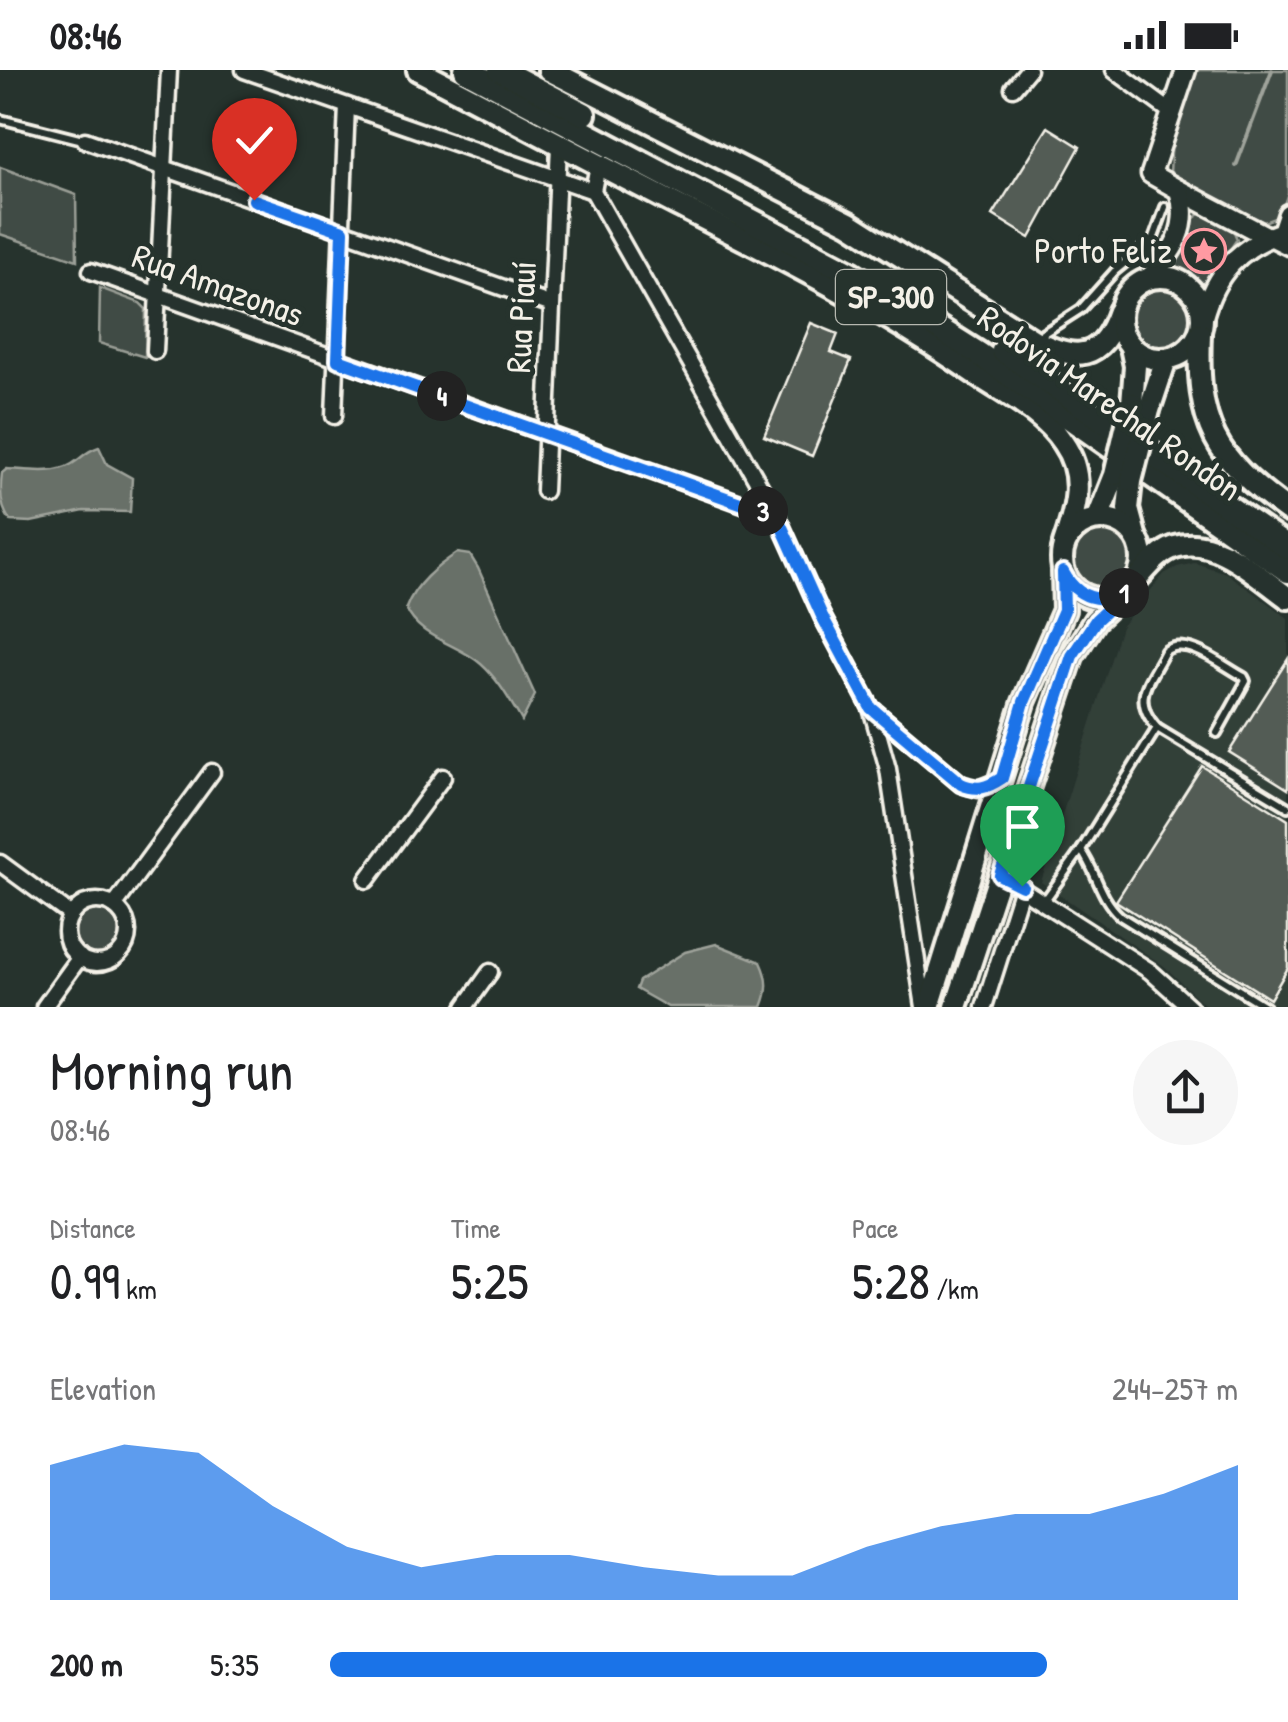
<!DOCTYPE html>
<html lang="en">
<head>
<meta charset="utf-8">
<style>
	body { margin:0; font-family:"Patrick Hand",sans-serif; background:#f6f6f6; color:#202124; height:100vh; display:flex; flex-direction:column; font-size:38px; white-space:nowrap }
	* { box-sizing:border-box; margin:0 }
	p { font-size:32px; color:#757577 }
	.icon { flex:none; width:55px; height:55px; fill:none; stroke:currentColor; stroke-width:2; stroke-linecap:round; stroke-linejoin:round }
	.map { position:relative; height:937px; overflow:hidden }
	.drawer { display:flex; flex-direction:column; background:#fff; flex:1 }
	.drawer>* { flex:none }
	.pin { position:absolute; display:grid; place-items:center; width:85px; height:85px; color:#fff; margin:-102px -42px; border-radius:50% 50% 50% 0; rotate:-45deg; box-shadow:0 0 10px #0007 }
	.pin .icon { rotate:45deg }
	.km { position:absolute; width:50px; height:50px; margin:-25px; border-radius:50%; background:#222; color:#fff; font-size:28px; line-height:50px; text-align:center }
	.round { display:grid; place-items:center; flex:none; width:105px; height:105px; border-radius:52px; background:#f6f6f6 }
	.overview { display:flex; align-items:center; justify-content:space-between; height:170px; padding:0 50px }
	h1 { font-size:55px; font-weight:600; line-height:75px }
	.stats { display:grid; grid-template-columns:repeat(3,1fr); gap:15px; height:170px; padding:10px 50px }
	.stats div { display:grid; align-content:center }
	.stats b { font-size:50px; font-weight:600 }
	.stats small { font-size:28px; font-weight:400 }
	.stats p { font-size:28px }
	.chart { height:280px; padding:20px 50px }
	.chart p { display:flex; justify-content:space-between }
	.chart svg { width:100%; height:180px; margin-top:10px; fill:#1a73e8; opacity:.7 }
	ul { padding:0 50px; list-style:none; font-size:32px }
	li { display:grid; grid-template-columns:160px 120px 1fr; align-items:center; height:75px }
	li i { height:25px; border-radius:12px; background:#1a73e8 }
	.status { display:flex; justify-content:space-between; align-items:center; height:70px; padding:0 50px; background:#fff; direction:ltr }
	.status svg { height:28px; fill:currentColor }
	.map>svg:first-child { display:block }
	.built { fill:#333f39 }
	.green { fill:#414b45; stroke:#9a9e96; stroke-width:2.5 }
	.water { fill:#676f68; stroke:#9fa39b; stroke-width:2.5 }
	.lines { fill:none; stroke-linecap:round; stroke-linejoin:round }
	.stream { stroke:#9fa39b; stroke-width:4 }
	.building { fill:#525c55; stroke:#f4f1e8; stroke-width:2.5 }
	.service-casing { stroke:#f4f1e8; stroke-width:14 }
	.minor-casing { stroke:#f4f1e8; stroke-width:21 }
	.secondary-casing { stroke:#f4f1e8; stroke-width:25 }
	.primary-casing { stroke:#f4f1e8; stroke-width:28 }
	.trunk-casing { stroke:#f4f1e8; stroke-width:30 }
	.service { stroke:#26332d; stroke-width:6 }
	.minor { stroke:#26332d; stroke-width:14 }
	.secondary { stroke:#26332d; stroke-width:18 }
	.primary { stroke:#26332d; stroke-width:20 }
	.trunk { stroke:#26332d; stroke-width:22 }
	.primary-bridge-casing { stroke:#f4f1e8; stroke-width:28; stroke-linecap:butt }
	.primary-bridge { stroke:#26332d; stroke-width:20 }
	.route-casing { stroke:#fff; stroke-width:20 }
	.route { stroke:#1a73e8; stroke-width:12 }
	.labels { text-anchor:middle; stroke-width:10; stroke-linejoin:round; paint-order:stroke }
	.shield { fill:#26332d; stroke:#b6b8b0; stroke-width:2.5 }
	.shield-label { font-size:32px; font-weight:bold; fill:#f4f1e8 }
	.poi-label { font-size:35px; fill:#f4f1e8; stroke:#26332d; text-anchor:end }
	.street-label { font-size:35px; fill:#f4f1e8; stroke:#26332d }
</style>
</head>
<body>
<div class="status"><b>08:46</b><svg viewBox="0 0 49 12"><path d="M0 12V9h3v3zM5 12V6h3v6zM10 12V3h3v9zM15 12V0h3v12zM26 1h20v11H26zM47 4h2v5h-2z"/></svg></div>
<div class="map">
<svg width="1288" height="937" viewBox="0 0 1288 937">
	<rect width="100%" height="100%" fill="#26332d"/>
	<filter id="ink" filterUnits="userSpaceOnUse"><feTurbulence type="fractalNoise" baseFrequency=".01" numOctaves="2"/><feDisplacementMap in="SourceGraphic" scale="20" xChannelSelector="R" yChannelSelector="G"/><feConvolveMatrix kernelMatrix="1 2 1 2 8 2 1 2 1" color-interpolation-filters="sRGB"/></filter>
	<g filter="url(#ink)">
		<!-- built -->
		<path class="built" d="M1195,493L1226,503L1288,548V937H1207L1164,896L1041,812L1121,557L1164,504L1177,497Z"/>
		<!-- green -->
		<g class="green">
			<path d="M1193,0H1288V123L1280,146L1264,152L1192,118L1170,104L1172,64Z"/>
			<path d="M0,97L76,125L77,190L0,164Z"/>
			<path d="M1200,144L1234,162L1237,169L1204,218L1194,206L1172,197L1187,175L1193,149Z"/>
			<circle cx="1159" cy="249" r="33"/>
			<path d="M100,218L140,233L146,239L145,287L99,273Z"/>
			<circle cx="1102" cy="489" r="33"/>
			<circle cx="97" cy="862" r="22"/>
		</g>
		<!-- water -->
		<g class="water">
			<path d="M99,377L107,394L132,408L130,442L84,441L31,452L11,451C0,439 0,418 2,403L7,399C28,400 54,405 72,394C83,387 86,381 99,377Z"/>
			<path d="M457,483L470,485L478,498L535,625L522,651C510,631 499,610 481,594C458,573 419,569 406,538C415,514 436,497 457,483Z"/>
			<path d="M716,874L761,892C769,909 769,920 762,937H668L636,919L639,911L685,882Z"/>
		</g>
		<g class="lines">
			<!-- stream -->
			<path class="stream" d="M1236,96L1272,0"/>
		</g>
		<!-- building -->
		<g class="building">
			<path d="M1048,57L1080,77L1030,168L993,145Z"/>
			<path d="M811,253L838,264L831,282L851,290L812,386L764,366Z"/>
			<path d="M1288,589V719L1229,682Z"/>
			<path d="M1202,696L1288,750V898L1270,929L1116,831Z"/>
		</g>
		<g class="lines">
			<defs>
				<g id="service">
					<path d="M0,49L83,70"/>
					<path d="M1039,266L1081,239L1115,201L1153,170L1165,137"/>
					<path d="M1157,658C1130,627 1149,613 1165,581C1187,565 1223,596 1244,607L1246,611L1217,663"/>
					<path d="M1081,780C1097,802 1099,827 1120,846L1266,937"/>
					<path d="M1045,830L1081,780L1157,658L1288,737"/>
				</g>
				<g id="minor">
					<path d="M244,0L593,121"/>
					<path d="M1114,0L1171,42"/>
					<path d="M1013,18L1028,0"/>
					<path d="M85,70L552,235"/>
					<path d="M598,95L593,121L777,446L822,546L871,638L888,699L924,937"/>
					<path d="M1268,167L1288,177"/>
					<path d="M91,201L777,446"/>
					<path d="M155,281L169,0"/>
					<path d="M334,346L347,36"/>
					<path d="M544,421L559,75"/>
					<path d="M872,639L961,714L978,719L1000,710"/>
					<path d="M0,793L71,845"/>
					<path d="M1000,805L1150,901L1190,937"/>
					<path d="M367,810L443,707"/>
					<circle cx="97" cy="862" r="31"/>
					<path d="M114,836L212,702"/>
					<path d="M44,937L80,887"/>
					<path d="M465,937L490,902"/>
					<path d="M984,937L1022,817"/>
				</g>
				<g id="secondary">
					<path d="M1179,120L1268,167"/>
					<path d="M1149,208C1174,181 1191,157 1179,120L1151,104L1186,0"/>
					<path d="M1203,247C1215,203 1239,177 1282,162L1288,144"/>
				</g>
				<g id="primary">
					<path d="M418,0C503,45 589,90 675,134C777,186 879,237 974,303C1003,323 1043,342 1063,373C1086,406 1076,439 1064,474"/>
					<path d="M549,0L849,153L1033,270C1077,292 1102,291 1119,241"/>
					<circle cx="1161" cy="248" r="41"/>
					<path d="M1200,263C1196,355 1214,388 1288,441"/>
					<path d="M1131,277L1135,296L1132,333"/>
					<path d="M1149,340L1166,289"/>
					<path d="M1131,411L1128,439L1135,465"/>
					<path d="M1098,448L1115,405"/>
					<circle cx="1102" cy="489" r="40"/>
					<path d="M1139,507C1149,496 1160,482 1175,477C1216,464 1258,507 1288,528"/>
					<path d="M929,937L1024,632L1064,540L1063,502"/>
					<path d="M956,937L1072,586L1095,550L1125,522"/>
				</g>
				<g id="trunk">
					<path d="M466,0L851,203L979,284L1288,501"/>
					<path d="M500,0L584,44"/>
					<path d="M1003,281L1288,478"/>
				</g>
			</defs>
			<!-- service casing -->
			<use href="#service" class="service-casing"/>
			<!-- minor casing -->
			<use href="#minor" class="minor-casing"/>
			<!-- secondary casing -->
			<use href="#secondary" class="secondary-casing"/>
			<!-- primary casing -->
			<use href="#primary" class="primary-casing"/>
			<!-- trunk casing -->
			<use href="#trunk" class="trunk-casing"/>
			<!-- service -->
			<use href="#service" class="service"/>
			<!-- minor -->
			<use href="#minor" class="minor"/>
			<!-- secondary -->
			<use href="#secondary" class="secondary"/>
			<!-- primary -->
			<use href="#primary" class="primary"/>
			<!-- trunk -->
			<use href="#trunk" class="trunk"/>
			<defs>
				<g id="primary-bridge">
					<path d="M1115,405L1132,333"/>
					<path d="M1131,411L1149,340"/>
				</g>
			</defs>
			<!-- primary-bridge casing -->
			<use href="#primary-bridge" class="primary-bridge-casing"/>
			<!-- primary-bridge -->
			<use href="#primary-bridge" class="primary-bridge"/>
		</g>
	</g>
	<g class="lines" filter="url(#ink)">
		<defs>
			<path id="route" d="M254,130L343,161L338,290L777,446L822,546L871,638L961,714C977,721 987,718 1002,708L1024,632L1064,540L1063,502C1077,528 1099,535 1126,522L1096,550L1072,586L1000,805L1022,816"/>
		</defs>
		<!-- route casing -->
		<use href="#route" class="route-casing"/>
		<!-- route -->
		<use href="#route" class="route"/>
	</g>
	<!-- icons -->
	<defs>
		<symbol id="sight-ring" viewBox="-11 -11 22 22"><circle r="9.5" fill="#26332d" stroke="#ff9aa2" stroke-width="1.5"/><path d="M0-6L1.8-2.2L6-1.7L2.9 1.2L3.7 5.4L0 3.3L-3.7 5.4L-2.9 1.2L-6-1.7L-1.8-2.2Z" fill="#ff9aa2"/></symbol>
	</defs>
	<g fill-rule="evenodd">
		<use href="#sight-ring" x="1179" y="156" width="50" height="50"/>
	</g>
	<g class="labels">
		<!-- shield labels -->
		<rect class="shield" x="836" y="200" width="110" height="54" rx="8"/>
		<g class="shield-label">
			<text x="891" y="238">SP-300</text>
		</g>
		<!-- poi labels -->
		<g class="poi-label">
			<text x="1172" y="193">Porto Feliz</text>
		</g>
		<!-- street labels -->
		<g class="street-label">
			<text transform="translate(218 215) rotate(20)" y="12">Rua Amazonas</text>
			<text transform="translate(521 247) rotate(-87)" y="12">Rua Piauí</text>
			<text transform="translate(1110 333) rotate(35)" y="12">Rodovia Marechal Rondon</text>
		</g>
	</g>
</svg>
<div class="pin" style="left:1022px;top:816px;background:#1e9e55"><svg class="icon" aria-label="arrive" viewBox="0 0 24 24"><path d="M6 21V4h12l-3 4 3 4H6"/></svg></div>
<div class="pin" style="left:254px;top:130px;background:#d93025"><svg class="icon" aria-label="check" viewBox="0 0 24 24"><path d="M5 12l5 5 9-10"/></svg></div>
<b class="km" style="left:1124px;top:523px">1</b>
<b class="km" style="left:763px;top:441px">3</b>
<b class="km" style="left:442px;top:326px">4</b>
</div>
<section class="drawer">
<div class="overview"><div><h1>Morning run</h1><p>08:46</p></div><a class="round"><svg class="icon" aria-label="share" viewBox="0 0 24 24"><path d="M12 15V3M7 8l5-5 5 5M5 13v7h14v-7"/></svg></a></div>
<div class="stats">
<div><p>Distance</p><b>0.99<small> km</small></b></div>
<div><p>Time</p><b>5:25</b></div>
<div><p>Pace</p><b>5:28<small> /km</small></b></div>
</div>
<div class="chart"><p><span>Elevation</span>244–257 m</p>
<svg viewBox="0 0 160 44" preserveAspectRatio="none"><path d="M0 44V11L10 6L20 8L30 21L40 31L50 36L60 33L70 33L80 36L90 38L100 38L110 31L120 26L130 23L140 23L150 18L160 11V44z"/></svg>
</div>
<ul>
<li><b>200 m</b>5:35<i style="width:79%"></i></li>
</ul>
</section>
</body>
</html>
